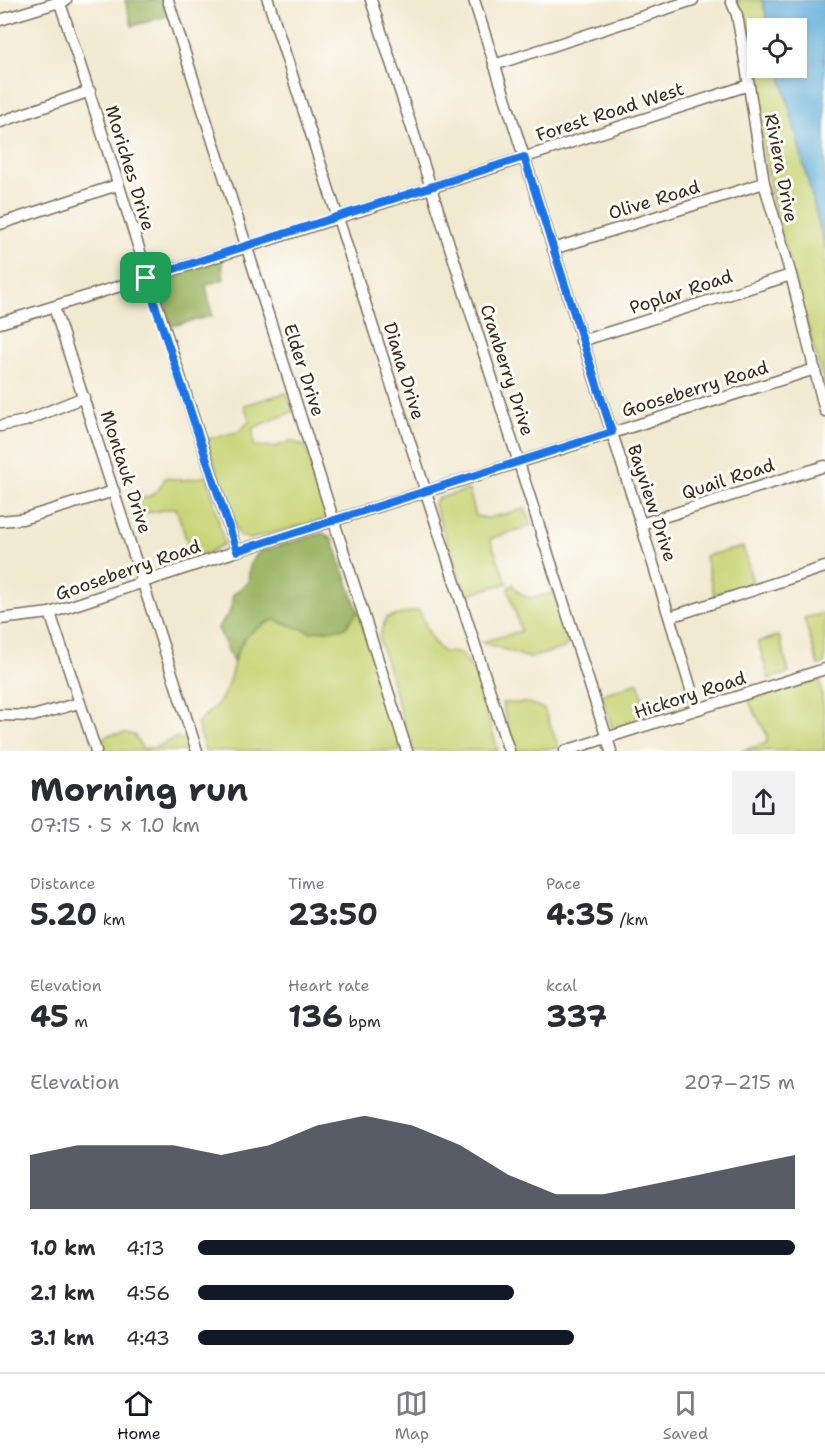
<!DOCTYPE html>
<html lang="en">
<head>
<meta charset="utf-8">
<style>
	body { margin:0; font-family:"Shantell Sans",sans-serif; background:#f2f2f3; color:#2b2b33; height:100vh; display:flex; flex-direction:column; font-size:22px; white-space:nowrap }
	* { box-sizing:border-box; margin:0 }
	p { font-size:20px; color:#7c7c81 }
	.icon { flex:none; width:33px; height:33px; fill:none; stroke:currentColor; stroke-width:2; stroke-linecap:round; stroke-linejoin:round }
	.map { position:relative; height:751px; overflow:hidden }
	.panel { display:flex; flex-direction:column; background:#fff; flex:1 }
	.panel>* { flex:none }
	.controls { position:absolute; left:747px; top:18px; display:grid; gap:12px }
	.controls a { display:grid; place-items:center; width:60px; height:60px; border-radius:0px; background:#fff; box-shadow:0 3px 9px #0003; font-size:30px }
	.pin { position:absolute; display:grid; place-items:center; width:51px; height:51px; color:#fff; margin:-26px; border-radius:12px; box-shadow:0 3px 9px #0006 }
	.round { display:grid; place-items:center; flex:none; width:63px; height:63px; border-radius:0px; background:#f2f2f3 }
	.summary { display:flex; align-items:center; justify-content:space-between; height:102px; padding:0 30px }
	h1 { font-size:33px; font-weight:700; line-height:45px }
	.metrics { display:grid; grid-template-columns:repeat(3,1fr); gap:9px; height:102px; padding:6px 30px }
	.metrics div { display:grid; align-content:center }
	.metrics b { font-size:30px; font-weight:700 }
	.metrics small { font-size:16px; font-weight:400 }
	.metrics p { font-size:16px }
	.chart { height:168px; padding:12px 30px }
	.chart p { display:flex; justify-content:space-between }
	.chart svg { width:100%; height:108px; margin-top:6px; fill:#111827; opacity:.7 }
	ul { padding:0 30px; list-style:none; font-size:20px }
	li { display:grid; grid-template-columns:96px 72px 1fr; align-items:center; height:45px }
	li i { height:15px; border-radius:8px; background:#111827 }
	.menu { display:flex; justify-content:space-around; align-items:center; height:84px; border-top:2px solid #e1e1e2; background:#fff; font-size:16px; color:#7c7c81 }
	.menu a { display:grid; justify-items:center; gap:3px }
	.menu .on { color:#111827 }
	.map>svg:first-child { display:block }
	.green { fill:#c7d475; stroke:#817f4a; stroke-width:1.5 }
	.forest { fill:#9db666; stroke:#6c7042; stroke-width:1.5 }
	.water { fill:#60afda; stroke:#4e6c7c; stroke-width:1.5 }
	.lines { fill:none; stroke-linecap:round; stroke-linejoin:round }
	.minor-casing { stroke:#7b6d5c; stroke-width:13 }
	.minor { stroke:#fff; stroke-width:10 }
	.route-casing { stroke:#fff; stroke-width:12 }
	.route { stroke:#1a73e8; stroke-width:8 }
	.labels { text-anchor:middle; stroke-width:6; stroke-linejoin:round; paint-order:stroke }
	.street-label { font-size:18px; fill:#3b2a1e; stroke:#fdfcf7 }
</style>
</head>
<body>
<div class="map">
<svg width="825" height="751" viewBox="0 0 825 751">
	<rect width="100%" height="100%" fill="#fdfcf7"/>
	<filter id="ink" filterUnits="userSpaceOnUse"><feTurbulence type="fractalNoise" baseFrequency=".0167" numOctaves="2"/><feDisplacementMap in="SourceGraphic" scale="12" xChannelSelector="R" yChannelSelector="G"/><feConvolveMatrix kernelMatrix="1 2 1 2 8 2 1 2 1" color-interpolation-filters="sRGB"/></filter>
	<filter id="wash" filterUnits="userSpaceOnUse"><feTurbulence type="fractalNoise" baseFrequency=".008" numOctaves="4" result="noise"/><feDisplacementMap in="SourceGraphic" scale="24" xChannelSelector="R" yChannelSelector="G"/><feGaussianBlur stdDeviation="1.35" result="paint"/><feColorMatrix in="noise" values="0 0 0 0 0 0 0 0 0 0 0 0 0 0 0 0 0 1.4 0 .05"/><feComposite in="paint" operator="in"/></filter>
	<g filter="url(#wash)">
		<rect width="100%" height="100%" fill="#f1e9d0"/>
		<!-- green -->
		<g class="green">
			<path d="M737,0H762L769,28H758V68H779L825,248V386L776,217L763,149L750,36Z"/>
			<path d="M286,393L294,411L253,428L254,446L275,447L291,441L305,446L328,513L322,520L250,539L239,536L206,439L238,432L250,421L244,405Z"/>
			<path d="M208,476L224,544L208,553L192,556L176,508L140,514L132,500C150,498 159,494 165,478L185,480Z"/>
			<path d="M469,490L476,516L488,518L525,509L532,525L490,539L507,583L466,595L434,504L438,498Z"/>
			<path d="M743,547L753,583L714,595L705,556Z"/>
			<path d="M513,584C522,602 536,599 553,592L560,606L568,643L564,648L529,658L482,642L521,631L508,588Z"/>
			<path d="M419,610L432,640L443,652L461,653L476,676L498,751H412L379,638L386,618Z"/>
			<path d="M358,611L401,751H205L197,723C205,715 218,706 223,696C242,658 225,640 274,620L311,632Z"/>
			<path d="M825,613V663L818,665L804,618Z"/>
			<path d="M779,636L789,673L769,679L758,642Z"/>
			<path d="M820,680L825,720V751H741L767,743V735L748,700Z"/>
			<path d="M638,682L649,720L619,729L612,727L601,695Z"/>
			<path d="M502,703H528L544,709L559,748L514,751Z"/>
			<path d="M125,733L134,735L142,748H154L178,737L186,742L189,751H103L99,741L108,735Z"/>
		</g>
		<!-- forest -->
		<g class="forest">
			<path d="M125,0H163L167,16L132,26Z"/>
			<path d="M221,259L224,279L206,285L212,316L171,326L160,286L166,280Z"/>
			<path d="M323,533L332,539L358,611L345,628L311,632L274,620C249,630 243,637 233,662L218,628L230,611L233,595L248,582L250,564L259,552Z"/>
		</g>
		<!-- water -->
		<path class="water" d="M762,0H825V248L779,68H796V28H769Z"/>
	</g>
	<g filter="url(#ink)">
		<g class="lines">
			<defs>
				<g id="minor">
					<path d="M59,0C119,183 176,368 237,551"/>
					<path d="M168,0L407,751"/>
					<path d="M268,0L509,751"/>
					<path d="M371,0L611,751"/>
					<path d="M474,0L641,524L697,709"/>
					<path d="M731,0L737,15L745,60L764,183L791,275L825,411"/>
					<path d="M0,20L66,0"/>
					<path d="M494,65L693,0"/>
					<path d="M0,122L90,91"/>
					<path d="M0,224L117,185"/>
					<path d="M553,249L764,183"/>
					<path d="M54,307L197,751"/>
					<path d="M0,323L247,247L749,85"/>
					<path d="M581,341L791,275"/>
					<path d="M0,426L25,421L84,397"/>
					<path d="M0,521L22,519L114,491"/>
					<path d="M641,524L825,466"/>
					<path d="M50,613L96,751"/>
					<path d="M670,617L825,567"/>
					<path d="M0,619L50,613L237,551L815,369"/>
					<path d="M0,715L33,716L79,703"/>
					<path d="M565,751L825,669"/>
				</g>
			</defs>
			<!-- minor casing -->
			<use href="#minor" class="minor-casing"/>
			<!-- minor -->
			<use href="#minor" class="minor"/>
		</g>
	</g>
	<g class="lines" filter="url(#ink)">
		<defs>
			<path id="route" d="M524,157L612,432L237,551L146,278Z"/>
		</defs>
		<!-- route casing -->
		<use href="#route" class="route-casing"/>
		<!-- route -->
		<use href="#route" class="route"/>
	</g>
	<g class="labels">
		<!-- street labels -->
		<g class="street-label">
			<text transform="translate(610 112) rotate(-18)" y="6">Forest Road West</text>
			<text transform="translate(130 168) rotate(73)" y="6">Moriches Drive</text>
			<text transform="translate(781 168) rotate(79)" y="6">Riviera Drive</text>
			<text transform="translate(654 200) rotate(-17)" y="6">Olive Road</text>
			<text transform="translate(681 292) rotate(-18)" y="6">Poplar Road</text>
			<text transform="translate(304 370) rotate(72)" y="6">Elder Drive</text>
			<text transform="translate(507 370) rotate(72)" y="6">Cranberry Drive</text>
			<text transform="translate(404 371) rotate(73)" y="6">Diana Drive</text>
			<text transform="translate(695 389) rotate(-17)" y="6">Gooseberry Road</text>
			<text transform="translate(126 472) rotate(72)" y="6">Montauk Drive</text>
			<text transform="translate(728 479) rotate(-18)" y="6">Quail Road</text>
			<text transform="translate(652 503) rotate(72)" y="6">Bayview Drive</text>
			<text transform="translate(128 570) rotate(-19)" y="6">Gooseberry Road</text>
			<text transform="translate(690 695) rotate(-18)" y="6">Hickory Road</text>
		</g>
	</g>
</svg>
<div class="controls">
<a><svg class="icon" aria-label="locate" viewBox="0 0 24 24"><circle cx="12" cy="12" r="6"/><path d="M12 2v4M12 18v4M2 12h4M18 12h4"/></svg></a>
</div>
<div class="pin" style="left:146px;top:278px;background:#1e9e55"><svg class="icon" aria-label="arrive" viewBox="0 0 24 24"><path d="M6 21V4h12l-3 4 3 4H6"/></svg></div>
</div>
<section class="panel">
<div class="summary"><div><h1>Morning run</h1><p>07:15 · 5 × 1.0 km</p></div><a class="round"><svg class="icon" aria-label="share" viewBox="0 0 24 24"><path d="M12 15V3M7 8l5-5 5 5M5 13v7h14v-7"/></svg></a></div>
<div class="metrics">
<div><p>Distance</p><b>5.20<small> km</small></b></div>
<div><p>Time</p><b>23:50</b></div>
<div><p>Pace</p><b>4:35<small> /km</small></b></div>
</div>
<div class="metrics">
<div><p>Elevation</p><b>45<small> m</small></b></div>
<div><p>Heart rate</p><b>136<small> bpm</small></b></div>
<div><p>kcal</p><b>337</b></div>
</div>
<div class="chart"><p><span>Elevation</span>207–215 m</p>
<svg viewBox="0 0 160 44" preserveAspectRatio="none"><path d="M0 44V22L10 18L20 18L30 18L40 22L50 18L60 10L70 6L80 10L90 18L100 30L110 38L120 38L130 34L140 30L150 26L160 22V44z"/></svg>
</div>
<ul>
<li><b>1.0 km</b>4:13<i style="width:100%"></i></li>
<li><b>2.1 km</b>4:56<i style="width:53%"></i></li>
<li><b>3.1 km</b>4:43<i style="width:63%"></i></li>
</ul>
</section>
<nav class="menu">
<a class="on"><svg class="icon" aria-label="home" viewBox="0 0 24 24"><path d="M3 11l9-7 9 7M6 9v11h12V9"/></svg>Home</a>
<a><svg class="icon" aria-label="map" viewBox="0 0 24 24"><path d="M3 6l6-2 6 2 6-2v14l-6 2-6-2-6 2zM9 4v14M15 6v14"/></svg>Map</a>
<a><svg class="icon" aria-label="saved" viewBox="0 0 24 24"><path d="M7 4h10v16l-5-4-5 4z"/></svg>Saved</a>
</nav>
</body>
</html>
